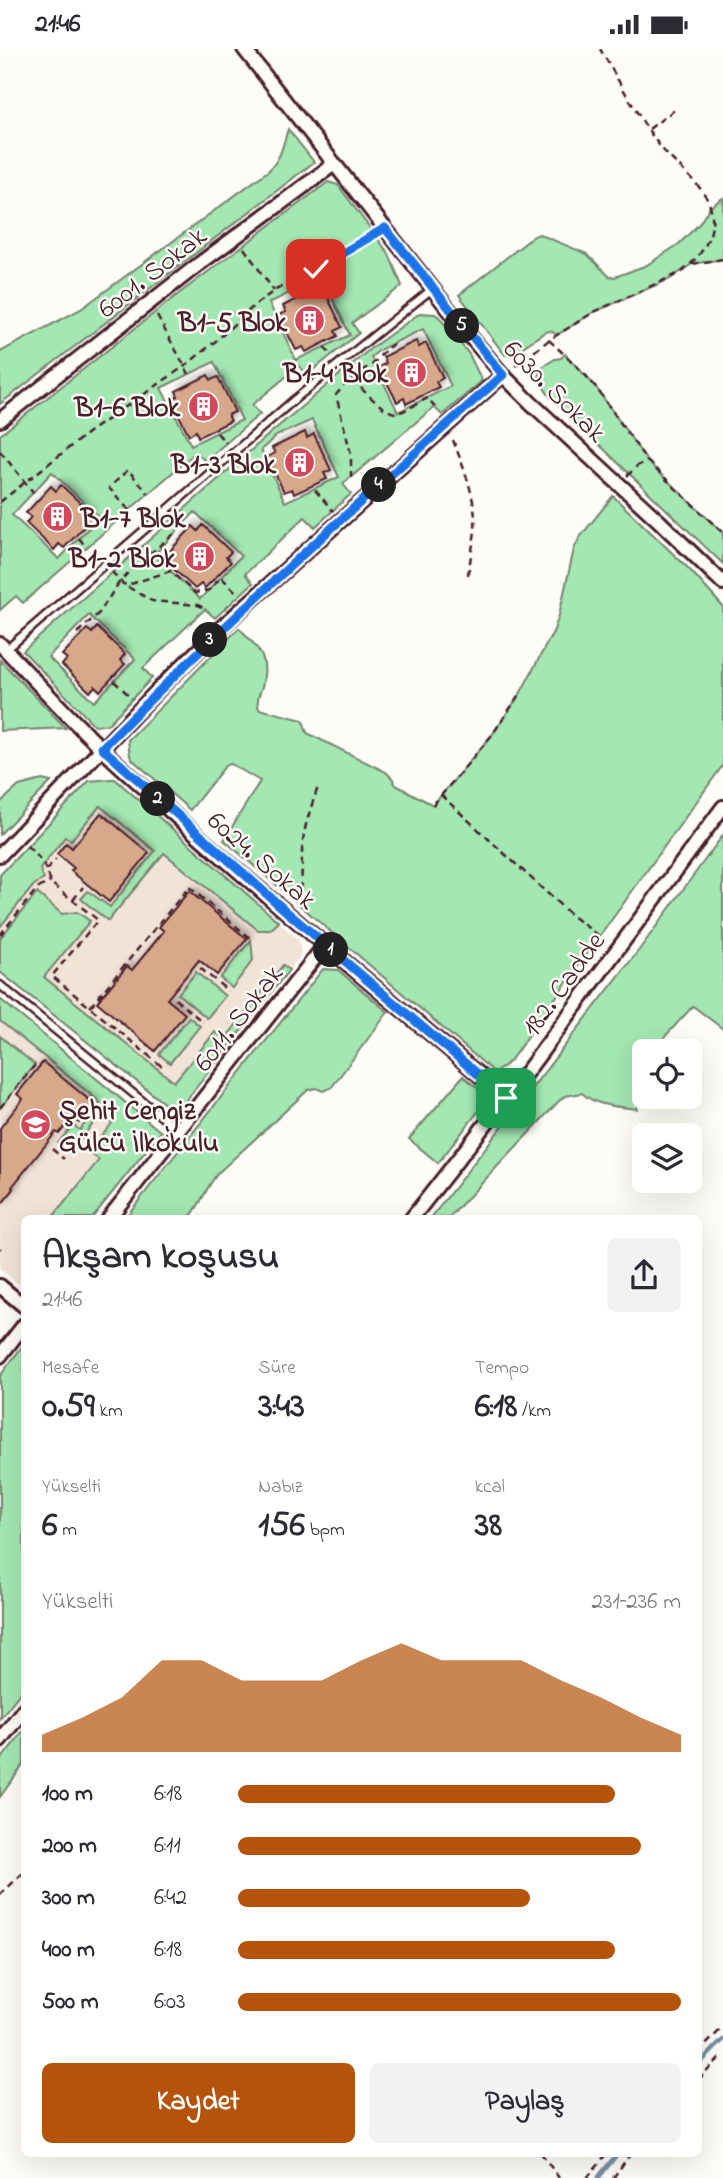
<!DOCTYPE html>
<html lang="tr">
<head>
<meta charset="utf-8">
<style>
	body { margin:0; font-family:"Indie Flower",sans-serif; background:#f2f2f3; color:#2b2b33; height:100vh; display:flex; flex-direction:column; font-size:26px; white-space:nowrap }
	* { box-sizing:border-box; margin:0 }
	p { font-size:23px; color:#7c7c81 }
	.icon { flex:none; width:38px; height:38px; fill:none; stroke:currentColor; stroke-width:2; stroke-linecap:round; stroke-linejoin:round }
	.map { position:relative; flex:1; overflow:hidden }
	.sheet { position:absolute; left:21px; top:1166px; width:681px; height:942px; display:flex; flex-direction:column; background:#fff; border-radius:10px; box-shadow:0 7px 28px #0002 }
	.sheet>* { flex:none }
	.controls { position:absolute; left:632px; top:990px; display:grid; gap:14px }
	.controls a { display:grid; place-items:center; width:70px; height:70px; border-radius:10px; background:#fff; box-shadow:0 7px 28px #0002; font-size:35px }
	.pin { position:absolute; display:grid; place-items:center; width:60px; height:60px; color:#fff; margin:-30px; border-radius:14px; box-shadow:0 4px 10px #0006 }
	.km { position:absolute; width:35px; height:35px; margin:-18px; border-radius:50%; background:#222; color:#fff; font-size:19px; line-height:35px; text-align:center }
	.round { display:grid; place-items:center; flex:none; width:74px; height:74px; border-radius:10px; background:#f2f2f3 }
	.overview { display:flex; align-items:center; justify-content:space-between; height:119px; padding:0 21px }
	h1 { font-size:38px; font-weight:700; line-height:52px }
	.metrics { display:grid; grid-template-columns:repeat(3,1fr); gap:10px; height:119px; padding:7px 21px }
	.metrics div { display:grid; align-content:center }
	.metrics b { font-size:35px; font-weight:700 }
	.metrics small { font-size:19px; font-weight:400 }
	.metrics p { font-size:19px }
	.chart { height:196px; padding:14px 21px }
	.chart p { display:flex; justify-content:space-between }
	.chart svg { width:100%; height:126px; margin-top:7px; fill:#b45309; opacity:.7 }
	.button { display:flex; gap:14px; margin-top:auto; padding:14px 21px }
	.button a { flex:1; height:80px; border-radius:10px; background:#b45309; color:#fff; font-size:28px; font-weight:700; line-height:80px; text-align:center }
	.button a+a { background:#f2f2f3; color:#2b2b33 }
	ul { padding:0 21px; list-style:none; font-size:23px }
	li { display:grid; grid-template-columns:112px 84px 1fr; align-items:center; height:52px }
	li i { height:18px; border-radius:9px; background:#b45309 }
	.status { display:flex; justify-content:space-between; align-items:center; height:49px; padding:0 35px; background:#fff; direction:ltr }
	.status svg { height:19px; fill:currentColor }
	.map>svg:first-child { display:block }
	.built { fill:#f2e3d7 }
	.green { fill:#a3e7b2; stroke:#76836e; stroke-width:2; fill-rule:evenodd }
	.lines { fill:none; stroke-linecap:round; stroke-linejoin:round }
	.stream { stroke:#768fa5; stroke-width:4.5 }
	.building { fill:#d8a88b; stroke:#4a1f2b; stroke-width:2; filter:url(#shadow) }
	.lane-casing { stroke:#4a1f2b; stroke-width:11 }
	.street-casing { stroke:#4a1f2b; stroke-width:18 }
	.path { stroke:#4a1f2b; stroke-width:2.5; stroke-dasharray:7 5; stroke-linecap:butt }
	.lane { stroke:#fdfcf7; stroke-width:6 }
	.street { stroke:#fdfcf7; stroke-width:12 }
	.route-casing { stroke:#fff; stroke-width:14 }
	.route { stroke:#1a73e8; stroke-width:9 }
	.labels { text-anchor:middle; stroke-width:5; stroke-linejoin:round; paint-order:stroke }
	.street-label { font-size:28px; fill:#4a1f2b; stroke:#fdfcf7 }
	.poi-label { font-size:28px; font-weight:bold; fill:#4a1f2b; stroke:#fdfcf7; text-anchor:end }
</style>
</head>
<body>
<div class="status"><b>21:46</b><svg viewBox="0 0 49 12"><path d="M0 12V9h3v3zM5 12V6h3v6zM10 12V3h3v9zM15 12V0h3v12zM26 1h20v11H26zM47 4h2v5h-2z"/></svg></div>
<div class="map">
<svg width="723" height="2129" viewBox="0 0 723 2129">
	<defs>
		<filter id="shadow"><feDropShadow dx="5" dy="-5" stdDeviation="3.5" flood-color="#0004"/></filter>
	</defs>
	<rect width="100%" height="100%" fill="#fdfcf7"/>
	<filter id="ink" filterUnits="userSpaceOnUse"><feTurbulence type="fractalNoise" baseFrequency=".0143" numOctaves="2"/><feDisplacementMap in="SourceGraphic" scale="14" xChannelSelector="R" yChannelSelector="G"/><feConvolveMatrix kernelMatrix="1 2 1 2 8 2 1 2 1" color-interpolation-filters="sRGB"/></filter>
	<g filter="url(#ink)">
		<!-- built -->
		<g class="built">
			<path d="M111,730H115L299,891L301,906L176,1064L0,923V826L89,732Z"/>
			<path d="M0,950L161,1083L92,1169H24V1238H22L0,1220Z"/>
		</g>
		<!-- green -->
		<g class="green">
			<path d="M288,80L314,113L0,355V303L81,260L268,122C281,110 283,96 288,80Z"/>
			<path d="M328,133L338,136L389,205L402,237L352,274L359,284L307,326L299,317L252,356L260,365L205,412L196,403L23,554L16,547L0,561V386L181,243ZM322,228L350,286L296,311L269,254ZM214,313L242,371L191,396L161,339ZM52,423L99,468L59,510L12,466Z"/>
			<path d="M723,149V210L692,215L670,230L594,263L557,286L551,282L545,283L511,306H505L459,246L534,187L539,185L587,205L609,227L615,228L647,216L679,195L699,175L710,158Z"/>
			<path d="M420,264L435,265L439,268L469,305L482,332L442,366L434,358L343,435L351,445L315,478L305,468L245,525L253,534L215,569L205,560L143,619L152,629L108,675L95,677L23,602L274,381L370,300ZM423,280L451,337L398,363L371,308L381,300ZM312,371L339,428L285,453L261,401L276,387ZM195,463L241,507L200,550L154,506ZM89,566L135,610L94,653L48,608Z"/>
			<path d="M565,305L595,337L647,412L723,484V515L551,349C545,340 537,332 539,320L555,310L561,309Z"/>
			<path d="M613,447L690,521L723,558V716L510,1012L495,1024L224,791L260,732L231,715L226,716L190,761L133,711L130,707L128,691L239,579C258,598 270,609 262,638C259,646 256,652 259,660L303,671L307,684L386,723L393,730L394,735L433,756L492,686L520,645L554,581L559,566L574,500L580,488Z"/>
			<path d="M0,611L66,679L0,682Z"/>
			<path d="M111,730H115L279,873L270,881H258L164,804L108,872L81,850L88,842L110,858L155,802L100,757L71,791L65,788L40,820L44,830L34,836L0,878V826L89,732Z"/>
			<path d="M42,731L51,733L0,785V754L19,737Z"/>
			<path d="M723,786V980L693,957L660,993L655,1003H644V1031L637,1060C618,1057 597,1058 582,1044L565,1047L558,1053L449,1169H431L639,901Z"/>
			<path d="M37,844L62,865L77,863L90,872L44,928L174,1033L215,983L225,990L283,916L289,921L176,1064L0,923V889Z"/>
			<path d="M251,891L253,911L232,939L220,929Z"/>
			<path d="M323,920L338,921L388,963L331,1039L323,1042L316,1039L308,1041L219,1123C206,1137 202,1155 189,1169H125Z"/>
			<path d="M196,923L225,947L207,969L178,945Z"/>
			<path d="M0,950L161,1083L92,1169H52L99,1111L89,1103L112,1074L101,1065L69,1104L58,1094L73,1076L80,1081L101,1054L0,972Z"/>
			<path d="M189,968L200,977L170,1014L159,1005Z"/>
			<path d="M0,987L35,1016L0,1059Z"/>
			<path d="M463,1027L480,1041L484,1055L438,1114L409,1090Z"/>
			<path d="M24,1295V1639L0,1669V1327Z"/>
			<path d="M24,1681V1715L0,1748V1712Z"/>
		</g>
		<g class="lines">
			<!-- stream -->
			<g class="stream">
				<path d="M698,2016L723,1991"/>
				<path d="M598,2129L618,2104"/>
			</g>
		</g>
		<!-- building -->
		<g class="building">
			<path d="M315,241L318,247L325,243L342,278L335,282L338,287L306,303L303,298L296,301L278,266L286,263L283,257Z"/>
			<path d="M416,292L419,298L426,294L443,329L436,333L439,338L406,355L404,349L397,353L379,318L386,314L383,308Z"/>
			<path d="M208,326L211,331L218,328L235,363L228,366L231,372L198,388L196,382L189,386L171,351L178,347L176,342Z"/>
			<path d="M305,383L307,389L314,385L331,421L324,424L327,430L294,445L292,440L284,443L267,408L275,404L272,399Z"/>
			<path d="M61,436L90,463L84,469L89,473L64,499L59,495L54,501L26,474L31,468L26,464L51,437L56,442Z"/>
			<path d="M203,476L231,503L226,508L231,513L205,539L201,535L195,540L167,514L173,508L168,504L193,477L198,482Z"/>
			<path d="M97,578L125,605L120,611L125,615L100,642L95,637L90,643L62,616L67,610L62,606L87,580L92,584Z"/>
			<path d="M101,764L149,804L109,853L71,822L74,819L57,805L66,794L72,799Z"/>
			<path d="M189,842L247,890L217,926L199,911L167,950L185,965L155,1002L97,953L127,917L132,921L164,882L159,878Z"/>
			<path d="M43,1013L94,1055L79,1074L72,1069L59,1085L56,1083L12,1138L14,1140L0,1157V1079L23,1050L17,1045Z"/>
		</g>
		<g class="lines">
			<defs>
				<g id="lane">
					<path d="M6,601L295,350L432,240"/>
					<path d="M0,936L178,1081"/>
				</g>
				<g id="street">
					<path d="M244,0L469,286L503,326L531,354L659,472L723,534"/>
					<path d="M0,371L199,215L334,115"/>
					<path d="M0,595C35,631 68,668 104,702C234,823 372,934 506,1049"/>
					<path d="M0,806L161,638L223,577L503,326"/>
					<path d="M109,1169L325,896"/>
					<path d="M412,1169L528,1021L723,758"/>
					<path d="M0,1237L24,1257"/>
					<path d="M0,1307L24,1276"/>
					<path d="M0,1691L24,1660"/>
				</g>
			</defs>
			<!-- lane casing -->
			<use href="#lane" class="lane-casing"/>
			<!-- street casing -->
			<use href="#street" class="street-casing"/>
			<!-- path -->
			<g class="path">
				<path d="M649,80L677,59"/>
				<path d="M244,199L274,242"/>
				<path d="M692,215L723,210"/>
				<path d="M291,232L296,241"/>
				<path d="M157,267L189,325"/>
				<path d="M549,291L582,322L595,337L647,412L723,484"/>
				<path d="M324,298L331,306"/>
				<path d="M515,317L549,291L594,263L682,223C705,204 722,177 706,148C696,130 669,111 656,92C635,63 618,30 600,0"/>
				<path d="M345,321C353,332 384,365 397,364C406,362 419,353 428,349L435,358"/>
				<path d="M217,384L226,394"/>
				<path d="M453,391C464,420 477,450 475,482C473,497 470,511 468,526"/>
				<path d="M0,402L33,443"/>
				<path d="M627,427L637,417L647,412"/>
				<path d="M351,429V405L336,346L350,329L373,315L386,300L396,293"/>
				<path d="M315,441L333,462"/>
				<path d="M0,453L89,383L185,317L217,291L256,255L274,242L373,186"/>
				<path d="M129,461L109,439L128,421L148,444"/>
				<path d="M79,489L86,498"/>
				<path d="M112,523L123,535L128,536L170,522L195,544L209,541L221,528L237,544"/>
				<path d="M128,538L152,552L198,556L206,560"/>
				<path d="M77,584L99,564L120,532L136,516L174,485"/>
				<path d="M114,632L132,649"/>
				<path d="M441,746L572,867L606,892"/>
				<path d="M433,756L492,686L520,645"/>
				<path d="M27,797L42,812L52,835L98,871L52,927L165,1020"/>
				<path d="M47,821L56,810"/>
				<path d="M73,851L83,838"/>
				<path d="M296,852C305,834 300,812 303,792C305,774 312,756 318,738"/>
				<path d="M0,886L37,840L51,832"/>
				<path d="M200,919L228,942"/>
				<path d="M175,950L203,973"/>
				<path d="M90,958L189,838L250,889"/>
				<path d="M0,1059L35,1016"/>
				<path d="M52,1100L64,1110"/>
				<path d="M0,1199L1,1200"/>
				<path d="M0,1846L24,1823"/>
				<path d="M698,2004L723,1978"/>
				<path d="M698,2031L723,2006"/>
				<path d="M541,2104L559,2129"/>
				<path d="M587,2129L607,2104"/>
				<path d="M613,2129L631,2104"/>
			</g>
			<!-- lane -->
			<use href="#lane" class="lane"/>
			<!-- street -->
			<use href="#street" class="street"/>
		</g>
	</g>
	<g class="lines" filter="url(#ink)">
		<defs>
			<path id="route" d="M316,220L385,179L503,326C365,448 230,568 102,699L287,863L506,1049"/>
		</defs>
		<!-- route casing -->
		<use href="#route" class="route-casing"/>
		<!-- route -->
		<use href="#route" class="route"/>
	</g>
	<!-- icons -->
	<defs>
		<symbol id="building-disc" viewBox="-11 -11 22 22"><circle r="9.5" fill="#d1495b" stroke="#fdfcf7"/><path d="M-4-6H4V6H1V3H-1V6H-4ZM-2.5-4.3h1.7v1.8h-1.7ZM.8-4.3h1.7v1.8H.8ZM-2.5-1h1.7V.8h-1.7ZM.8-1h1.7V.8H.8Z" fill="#fff"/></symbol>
		<symbol id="school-disc" viewBox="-11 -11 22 22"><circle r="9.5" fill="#d1495b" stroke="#fdfcf7"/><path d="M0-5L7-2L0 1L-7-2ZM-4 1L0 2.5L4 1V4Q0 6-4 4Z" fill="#fff"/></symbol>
	</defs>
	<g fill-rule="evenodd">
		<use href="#building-disc" x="292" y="254" width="35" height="35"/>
		<use href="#building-disc" x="394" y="306" width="35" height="35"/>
		<use href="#building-disc" x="186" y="340" width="35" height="35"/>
		<use href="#building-disc" x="282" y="396" width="35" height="35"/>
		<use href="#building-disc" x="40" y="450" width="35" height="35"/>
		<use href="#building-disc" x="182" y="490" width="35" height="35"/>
		<use href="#school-disc" x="18" y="1058" width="35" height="35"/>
	</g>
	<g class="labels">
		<!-- street labels -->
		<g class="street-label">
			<text transform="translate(151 222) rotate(-38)" y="10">6001. Sokak</text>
			<text transform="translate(556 341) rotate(45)" y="10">6030. Sokak</text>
			<text transform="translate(263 810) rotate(41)" y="10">6024. Sokak</text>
			<text transform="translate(562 934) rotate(-54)" y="10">182. Cadde</text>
			<text transform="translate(237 968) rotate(-52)" y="10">6011. Sokak</text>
		</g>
		<!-- poi labels -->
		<g class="poi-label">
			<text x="287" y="282">B1-5 Blok</text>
			<text x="388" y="333">B1-4 Blok</text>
			<text x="180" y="367">B1-6 Blok</text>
			<text x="276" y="424">B1-3 Blok</text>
			<text x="81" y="478" text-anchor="start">B1-7 Blok</text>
			<text x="176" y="518">B1-2 Blok</text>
			<text x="59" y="1070" text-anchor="start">Şehit Cengiz<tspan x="59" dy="32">Gülcü İlkokulu</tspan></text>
		</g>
	</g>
</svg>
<div class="controls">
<a><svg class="icon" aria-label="locate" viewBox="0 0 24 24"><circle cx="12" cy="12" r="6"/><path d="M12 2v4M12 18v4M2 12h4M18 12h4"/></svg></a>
<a><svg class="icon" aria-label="layers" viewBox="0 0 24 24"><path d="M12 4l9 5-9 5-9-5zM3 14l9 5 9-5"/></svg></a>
</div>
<div class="pin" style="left:506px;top:1049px;background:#1e9e55"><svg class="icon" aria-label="arrive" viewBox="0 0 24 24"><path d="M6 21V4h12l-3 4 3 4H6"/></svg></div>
<div class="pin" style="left:316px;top:220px;background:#d93025"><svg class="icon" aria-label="check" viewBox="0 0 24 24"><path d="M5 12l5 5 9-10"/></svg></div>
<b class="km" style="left:331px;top:901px">1</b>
<b class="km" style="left:158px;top:750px">2</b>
<b class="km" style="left:210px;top:591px">3</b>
<b class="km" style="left:379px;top:436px">4</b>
<b class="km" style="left:462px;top:277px">5</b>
<section class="sheet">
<div class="overview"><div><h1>Akşam koşusu</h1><p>21:46</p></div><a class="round"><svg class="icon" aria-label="share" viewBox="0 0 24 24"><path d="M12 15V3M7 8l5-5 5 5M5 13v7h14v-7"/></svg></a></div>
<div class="metrics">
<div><p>Mesafe</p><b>0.59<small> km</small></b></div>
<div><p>Süre</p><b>3:43</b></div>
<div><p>Tempo</p><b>6:18<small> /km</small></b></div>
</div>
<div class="metrics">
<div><p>Yükselti</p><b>6<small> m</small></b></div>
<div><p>Nabız</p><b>156<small> bpm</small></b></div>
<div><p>kcal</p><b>38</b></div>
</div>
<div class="chart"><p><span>Yükselti</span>231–236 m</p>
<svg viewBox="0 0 160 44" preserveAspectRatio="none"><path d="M0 44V38L10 32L20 25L30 12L40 12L50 19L60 19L70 19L80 12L90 6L100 12L110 12L120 12L130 19L140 25L150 32L160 38V44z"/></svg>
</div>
<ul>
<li><b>100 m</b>6:18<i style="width:85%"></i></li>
<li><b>200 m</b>6:11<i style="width:91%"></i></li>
<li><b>300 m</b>6:42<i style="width:66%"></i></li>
<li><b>400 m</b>6:18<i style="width:85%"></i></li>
<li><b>500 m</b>6:03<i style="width:100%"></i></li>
</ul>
<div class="button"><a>Kaydet</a><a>Paylaş</a></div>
</section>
</div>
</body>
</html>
